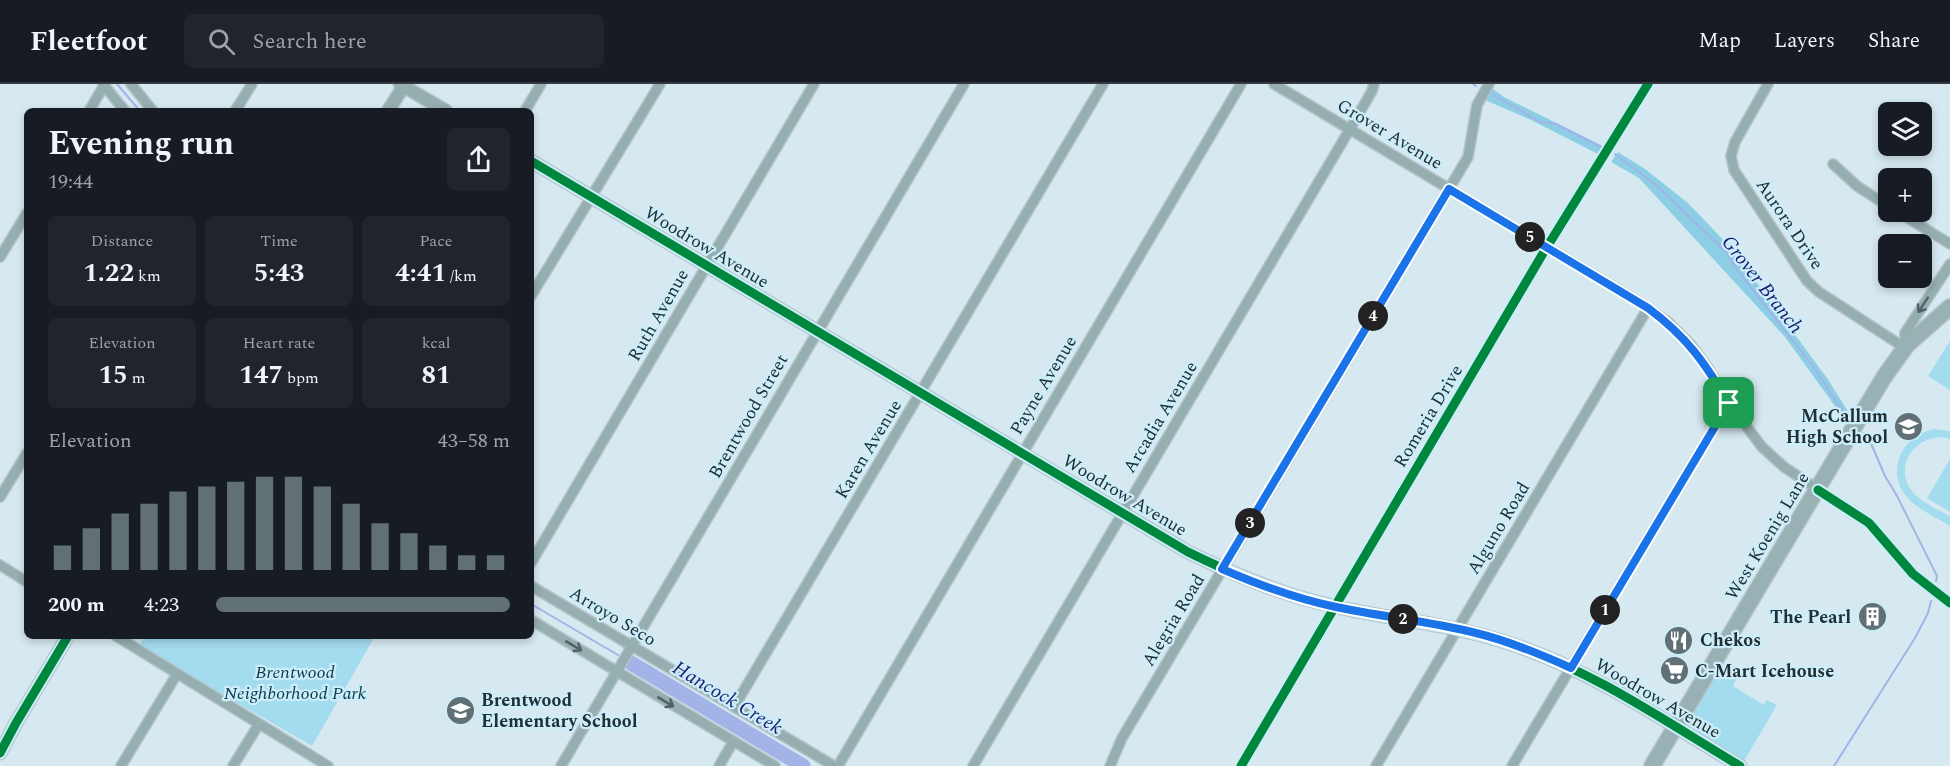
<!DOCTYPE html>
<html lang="en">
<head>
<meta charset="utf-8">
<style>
	body { margin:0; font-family:Spectral,serif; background:#20242c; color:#f1f3f6; height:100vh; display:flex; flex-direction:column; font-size:22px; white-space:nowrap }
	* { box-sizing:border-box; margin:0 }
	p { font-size:20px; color:#9ea1a6 }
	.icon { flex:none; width:33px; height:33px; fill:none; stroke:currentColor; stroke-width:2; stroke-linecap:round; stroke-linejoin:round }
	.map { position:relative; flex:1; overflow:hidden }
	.panel { position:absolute; left:24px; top:24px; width:510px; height:531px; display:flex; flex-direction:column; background:#171b24; border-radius:9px; box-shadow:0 3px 9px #0003 }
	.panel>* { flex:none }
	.controls { position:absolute; left:1878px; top:18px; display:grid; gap:12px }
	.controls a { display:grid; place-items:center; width:54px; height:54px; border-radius:9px; background:#171b24; box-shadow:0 3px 9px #0003; font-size:30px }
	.pin { position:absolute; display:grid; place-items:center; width:51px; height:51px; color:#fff; margin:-26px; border-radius:12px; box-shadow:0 3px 9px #0006 }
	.km { position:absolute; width:30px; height:30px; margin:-15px; border-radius:50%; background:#222; color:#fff; font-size:16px; line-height:30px; text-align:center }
	.round { display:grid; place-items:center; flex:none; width:63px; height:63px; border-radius:9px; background:#20242c }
	.head { display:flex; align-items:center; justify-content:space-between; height:102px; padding:0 24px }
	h1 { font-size:33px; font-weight:700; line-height:45px }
	.figures { display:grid; grid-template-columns:repeat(3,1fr); gap:9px; height:102px; padding:6px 24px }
	.figures div { display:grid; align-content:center; border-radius:9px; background:#20242c; text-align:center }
	.figures b { font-size:26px; font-weight:700 }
	.figures small { font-size:16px; font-weight:400 }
	.figures p { font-size:16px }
	.chart { height:168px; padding:12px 24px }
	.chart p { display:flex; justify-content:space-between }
	.chart svg { width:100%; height:108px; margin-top:6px; stroke:#617075; stroke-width:6 }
	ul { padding:0 24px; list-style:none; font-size:20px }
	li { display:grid; grid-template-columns:96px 72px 1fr; align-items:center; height:45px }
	li i { height:15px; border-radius:8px; background:#617075 }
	header { display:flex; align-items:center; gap:36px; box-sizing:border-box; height:84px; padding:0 30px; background:#171b24; border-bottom:2px solid #363941 }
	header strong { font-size:28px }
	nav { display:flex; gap:33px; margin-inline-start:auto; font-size:21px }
	.search { width:420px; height:54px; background:#20242c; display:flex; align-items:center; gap:15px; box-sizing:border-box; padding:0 21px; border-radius:9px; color:#9ea1a6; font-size:22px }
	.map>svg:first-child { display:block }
	.green { fill:#a4dcef }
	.forest { fill:#8ccfe4 }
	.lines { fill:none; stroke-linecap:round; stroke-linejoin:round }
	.stream { stroke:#a2b3e8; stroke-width:2 }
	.river { stroke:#a2b3e8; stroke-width:15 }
	.minor-casing { stroke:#b4c3c8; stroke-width:12 }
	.tertiary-casing { stroke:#b4c3c8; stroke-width:15 }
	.primary-casing { stroke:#b4c3c8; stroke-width:18 }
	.minor { stroke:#95aeaf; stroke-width:9 }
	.tertiary { stroke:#95aeaf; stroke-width:12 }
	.primary { stroke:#97b1b4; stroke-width:15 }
	.cycleway-casing { stroke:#cceefa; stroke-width:13 }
	.cycleway { stroke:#00873e; stroke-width:9 }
	.oneway { stroke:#506265 }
	.route-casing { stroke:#fff; stroke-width:12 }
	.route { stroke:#1a73e8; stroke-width:8 }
	.labels { text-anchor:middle; stroke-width:4.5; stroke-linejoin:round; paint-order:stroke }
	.street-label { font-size:18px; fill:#222f33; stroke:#cceefa }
	.poi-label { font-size:18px; font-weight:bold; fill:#222f33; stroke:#cceefa; text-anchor:start }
	.park-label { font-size:18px; font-style:italic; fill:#093b49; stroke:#cceefa }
	.water-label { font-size:20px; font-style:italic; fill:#1c1d6f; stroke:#cceefa }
</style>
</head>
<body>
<header>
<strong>Fleetfoot</strong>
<div class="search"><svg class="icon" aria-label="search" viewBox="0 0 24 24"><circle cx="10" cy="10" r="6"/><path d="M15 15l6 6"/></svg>Search here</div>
<nav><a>Map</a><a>Layers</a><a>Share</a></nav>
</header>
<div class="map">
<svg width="1950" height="682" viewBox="0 0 1950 682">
	<rect width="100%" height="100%" fill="#d6e9f0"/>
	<!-- green -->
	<g class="green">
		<path d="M1950,257V306L1928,292Z"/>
		<path d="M1934,345L1950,347V355C1920,346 1892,379 1911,406C1920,418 1937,425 1950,432V442C1936,433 1918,426 1907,413C1884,387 1903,351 1934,345Z"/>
		<path d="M1950,375V428L1927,414Z"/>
		<path d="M145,552H375L312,662L139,562Z"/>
		<path d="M1723,587L1737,594L1733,602L1764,621L1767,616L1777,621L1744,677L1690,645L1687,641L1716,590Z"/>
	</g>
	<!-- forest -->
	<g class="forest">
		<path d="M1493,5L1504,13L1603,62L1598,70L1531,36L1485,16Z"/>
		<path d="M1618,68L1645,85L1688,119L1731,164L1827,294L1849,329L1845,336L1785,253L1639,94L1611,78Z"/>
	</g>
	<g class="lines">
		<!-- stream -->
		<g class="stream">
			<path d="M117,0L140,27"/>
			<path d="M1473,0L1476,2"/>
			<path d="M1492,10L1540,38L1556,40L1601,63"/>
			<path d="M1615,70L1656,101L1725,167L1744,195L1815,285L1848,336"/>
			<path d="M1864,349L1870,357L1885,392L1896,410L1937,492L1936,497"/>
			<path d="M531,520L618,571"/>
			<path d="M1834,682L1915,554L1928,529L1931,517"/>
		</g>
		<!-- river -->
		<path class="river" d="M631,579L803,682"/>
		<defs>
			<g id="minor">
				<path d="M103,0L125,27"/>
				<path d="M131,0L153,27"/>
				<path d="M1274,0L1642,220L1669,239L1691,261L1708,284L1729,319L1762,363L1784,383L1869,439L1913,490L1950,519"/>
				<path d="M1768,0L1735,58L1731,72L1734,86L1807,197L1819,208L1905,264"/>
				<path d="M89,27L105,0"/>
				<path d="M235,27L252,0"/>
				<path d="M525,27L541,0"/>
				<path d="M1833,80L1857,102L1888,122"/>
				<path d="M1898,128L1950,160"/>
				<path d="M0,173L27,129"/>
				<path d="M531,212L660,0"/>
				<path d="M1905,264V249L1950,180"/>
				<path d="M0,413L27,369"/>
				<path d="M531,479L814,0"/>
				<path d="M0,481L27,498"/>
				<path d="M531,502L834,682"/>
				<path d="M531,536L775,682"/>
				<path d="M116,552L328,682"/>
				<path d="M734,623L1103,0"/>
				<path d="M121,682L177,590"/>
				<path d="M233,682L259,640"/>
				<path d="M561,682L964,0"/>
				<path d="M719,682L733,658"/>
				<path d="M838,682L1241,0"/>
				<path d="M973,682L1350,45L1372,7L1374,0"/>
				<path d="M1110,682L1122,654L1468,73L1477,21L1489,0"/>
				<path d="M1241,682L1542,171L1648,0"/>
				<path d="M1376,682L1648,224"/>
				<path d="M1512,682L1729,319"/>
			</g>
			<g id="tertiary">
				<path d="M400,0L446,27"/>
				<path d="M388,27L405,0"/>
				<path d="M531,77L1188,468C1235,491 1282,511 1333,522C1392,536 1453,540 1511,560C1592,586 1668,639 1740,682"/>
				<path d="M0,669L16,639L68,552"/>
			</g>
			<path id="primary" d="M1652,682L1884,293L1907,261L1950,223"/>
		</defs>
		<!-- minor casing -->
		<use href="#minor" class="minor-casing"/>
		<!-- tertiary casing -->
		<use href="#tertiary" class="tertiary-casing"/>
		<!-- primary casing -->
		<use href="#primary" class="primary-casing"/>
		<!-- minor -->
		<use href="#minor" class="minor"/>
		<!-- tertiary -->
		<use href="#tertiary" class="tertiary"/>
		<!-- primary -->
		<use href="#primary" class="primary"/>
		<defs>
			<g id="cycleway">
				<path d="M531,77L1188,468C1235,491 1282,511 1333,522C1392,536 1453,540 1511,560C1592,586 1668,639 1740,682"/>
				<path d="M1818,406L1869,439L1913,490L1950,519"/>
				<path d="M0,669L16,639L68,552"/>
				<path d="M1241,682L1542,171L1648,0"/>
			</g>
		</defs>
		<!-- cycleway casing -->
		<use href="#cycleway" class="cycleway-casing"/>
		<!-- cycleway -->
		<use href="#cycleway" class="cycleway"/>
	</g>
	<!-- one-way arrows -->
	<defs><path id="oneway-shaft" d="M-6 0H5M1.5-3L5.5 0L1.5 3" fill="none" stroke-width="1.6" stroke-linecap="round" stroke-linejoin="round" transform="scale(1.5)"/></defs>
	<g class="oneway">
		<use href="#oneway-shaft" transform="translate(1923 221) rotate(123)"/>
		<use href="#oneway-shaft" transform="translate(574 562) rotate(31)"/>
		<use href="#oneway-shaft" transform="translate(666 618) rotate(31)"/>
	</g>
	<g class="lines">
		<defs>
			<path id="route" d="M1449,105L1648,224C1688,254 1704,278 1729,319L1571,584C1540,570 1509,557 1476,549C1430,537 1382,533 1336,523C1297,515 1259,501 1222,485Z"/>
		</defs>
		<!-- route casing -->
		<use href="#route" class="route-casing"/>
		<!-- route -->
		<use href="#route" class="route"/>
	</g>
	<!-- icons -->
	<defs>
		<symbol id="school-disc" viewBox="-11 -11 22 22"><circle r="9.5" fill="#617075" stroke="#cceefa"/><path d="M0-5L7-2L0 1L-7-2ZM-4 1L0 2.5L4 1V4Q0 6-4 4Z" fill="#fff"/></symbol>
		<symbol id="building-disc" viewBox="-11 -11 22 22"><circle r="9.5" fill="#617075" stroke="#cceefa"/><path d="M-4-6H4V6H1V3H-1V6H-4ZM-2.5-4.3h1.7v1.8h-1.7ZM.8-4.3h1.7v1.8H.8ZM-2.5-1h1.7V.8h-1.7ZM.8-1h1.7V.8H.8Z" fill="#fff"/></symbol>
		<symbol id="restaurant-disc" viewBox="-11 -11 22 22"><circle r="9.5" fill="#617075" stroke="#cceefa"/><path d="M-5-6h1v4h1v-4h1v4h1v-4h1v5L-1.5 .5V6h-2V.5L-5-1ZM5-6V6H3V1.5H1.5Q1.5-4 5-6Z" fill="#fff"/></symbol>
		<symbol id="supermarket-disc" viewBox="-11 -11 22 22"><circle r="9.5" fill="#617075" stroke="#cceefa"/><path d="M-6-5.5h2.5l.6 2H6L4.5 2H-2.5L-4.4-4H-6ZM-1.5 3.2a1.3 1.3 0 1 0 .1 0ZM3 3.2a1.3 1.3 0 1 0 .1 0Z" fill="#fff"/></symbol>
	</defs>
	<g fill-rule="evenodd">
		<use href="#school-disc" x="1892" y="326" width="33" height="33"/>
		<use href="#building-disc" x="1856" y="516" width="33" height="33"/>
		<use href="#restaurant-disc" x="1662" y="540" width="33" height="33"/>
		<use href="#supermarket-disc" x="1658" y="570" width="33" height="33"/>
		<use href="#school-disc" x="444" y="610" width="33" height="33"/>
	</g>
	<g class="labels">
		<!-- street labels -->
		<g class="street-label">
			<text transform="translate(1390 50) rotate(31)" y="6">Grover Avenue</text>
			<text transform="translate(1790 140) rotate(56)" y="6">Aurora Drive</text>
			<text transform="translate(707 163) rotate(31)" y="6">Woodrow Avenue</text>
			<text transform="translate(658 231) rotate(-60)" y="6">Ruth Avenue</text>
			<text transform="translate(1043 301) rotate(-59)" y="6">Payne Avenue</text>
			<text transform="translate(748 332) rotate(-60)" y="6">Brentwood Street</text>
			<text transform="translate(1428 332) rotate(-59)" y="6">Romeria Drive</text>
			<text transform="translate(1160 333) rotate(-59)" y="6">Arcadia Avenue</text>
			<text transform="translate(868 365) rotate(-59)" y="6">Karen Avenue</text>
			<text transform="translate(1125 411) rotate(31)" y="6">Woodrow Avenue</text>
			<text transform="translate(1498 444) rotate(-59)" y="6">Alguno Road</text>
			<text transform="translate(1767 452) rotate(-59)" y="6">West Koenig Lane</text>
			<text transform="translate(613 532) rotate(31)" y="6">Arroyo Seco</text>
			<text transform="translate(1173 536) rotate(-59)" y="6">Alegria Road</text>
			<text transform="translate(1658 614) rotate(30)" y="6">Woodrow Avenue</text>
		</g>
		<!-- poi labels -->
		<g class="poi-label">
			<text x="1888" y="338" text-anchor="end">McCallum<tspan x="1888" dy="21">High School</tspan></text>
			<text x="1851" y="539" text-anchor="end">The Pearl</text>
			<text x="1700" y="562">Chekos</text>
			<text x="1695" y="593">C-Mart Icehouse</text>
			<text x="481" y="622">Brentwood<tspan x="481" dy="21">Elementary School</tspan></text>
		</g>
		<!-- park labels -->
		<g class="park-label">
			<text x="295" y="594">Brentwood<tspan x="295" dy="21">Neighborhood Park</tspan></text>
		</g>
		<!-- water labels -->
		<g class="water-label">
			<text transform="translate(1763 200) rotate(52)" y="7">Grover Branch</text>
			<text transform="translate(728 613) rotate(31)" y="7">Hancock Creek</text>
		</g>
	</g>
</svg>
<div class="controls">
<a><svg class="icon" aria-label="layers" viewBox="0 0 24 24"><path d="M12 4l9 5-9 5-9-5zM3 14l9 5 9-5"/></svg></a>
<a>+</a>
<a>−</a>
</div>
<div class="pin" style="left:1729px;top:319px;background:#1e9e55"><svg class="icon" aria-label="arrive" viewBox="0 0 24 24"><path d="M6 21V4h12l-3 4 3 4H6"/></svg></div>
<b class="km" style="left:1605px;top:526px">1</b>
<b class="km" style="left:1403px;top:535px">2</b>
<b class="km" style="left:1250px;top:439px">3</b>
<b class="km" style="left:1373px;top:232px">4</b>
<b class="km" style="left:1530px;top:153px">5</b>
<section class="panel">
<div class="head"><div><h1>Evening run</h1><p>19:44</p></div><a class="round"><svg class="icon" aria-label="share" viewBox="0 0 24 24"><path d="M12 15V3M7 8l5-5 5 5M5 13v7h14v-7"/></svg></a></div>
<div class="figures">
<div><p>Distance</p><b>1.22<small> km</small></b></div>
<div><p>Time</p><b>5:43</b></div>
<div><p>Pace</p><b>4:41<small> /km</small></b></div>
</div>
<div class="figures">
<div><p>Elevation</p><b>15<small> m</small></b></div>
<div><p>Heart rate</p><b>147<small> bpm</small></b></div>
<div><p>kcal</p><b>81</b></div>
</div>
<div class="chart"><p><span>Elevation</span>43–58 m</p>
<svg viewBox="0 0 160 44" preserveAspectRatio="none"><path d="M5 44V34M15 44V27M25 44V21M35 44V17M45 44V12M55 44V10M65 44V8M75 44V6M85 44V6M95 44V10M105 44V17M115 44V25M125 44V29M135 44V34M145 44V38M155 44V38"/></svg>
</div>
<ul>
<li><b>200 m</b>4:23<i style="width:100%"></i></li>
</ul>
</section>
</div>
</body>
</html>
